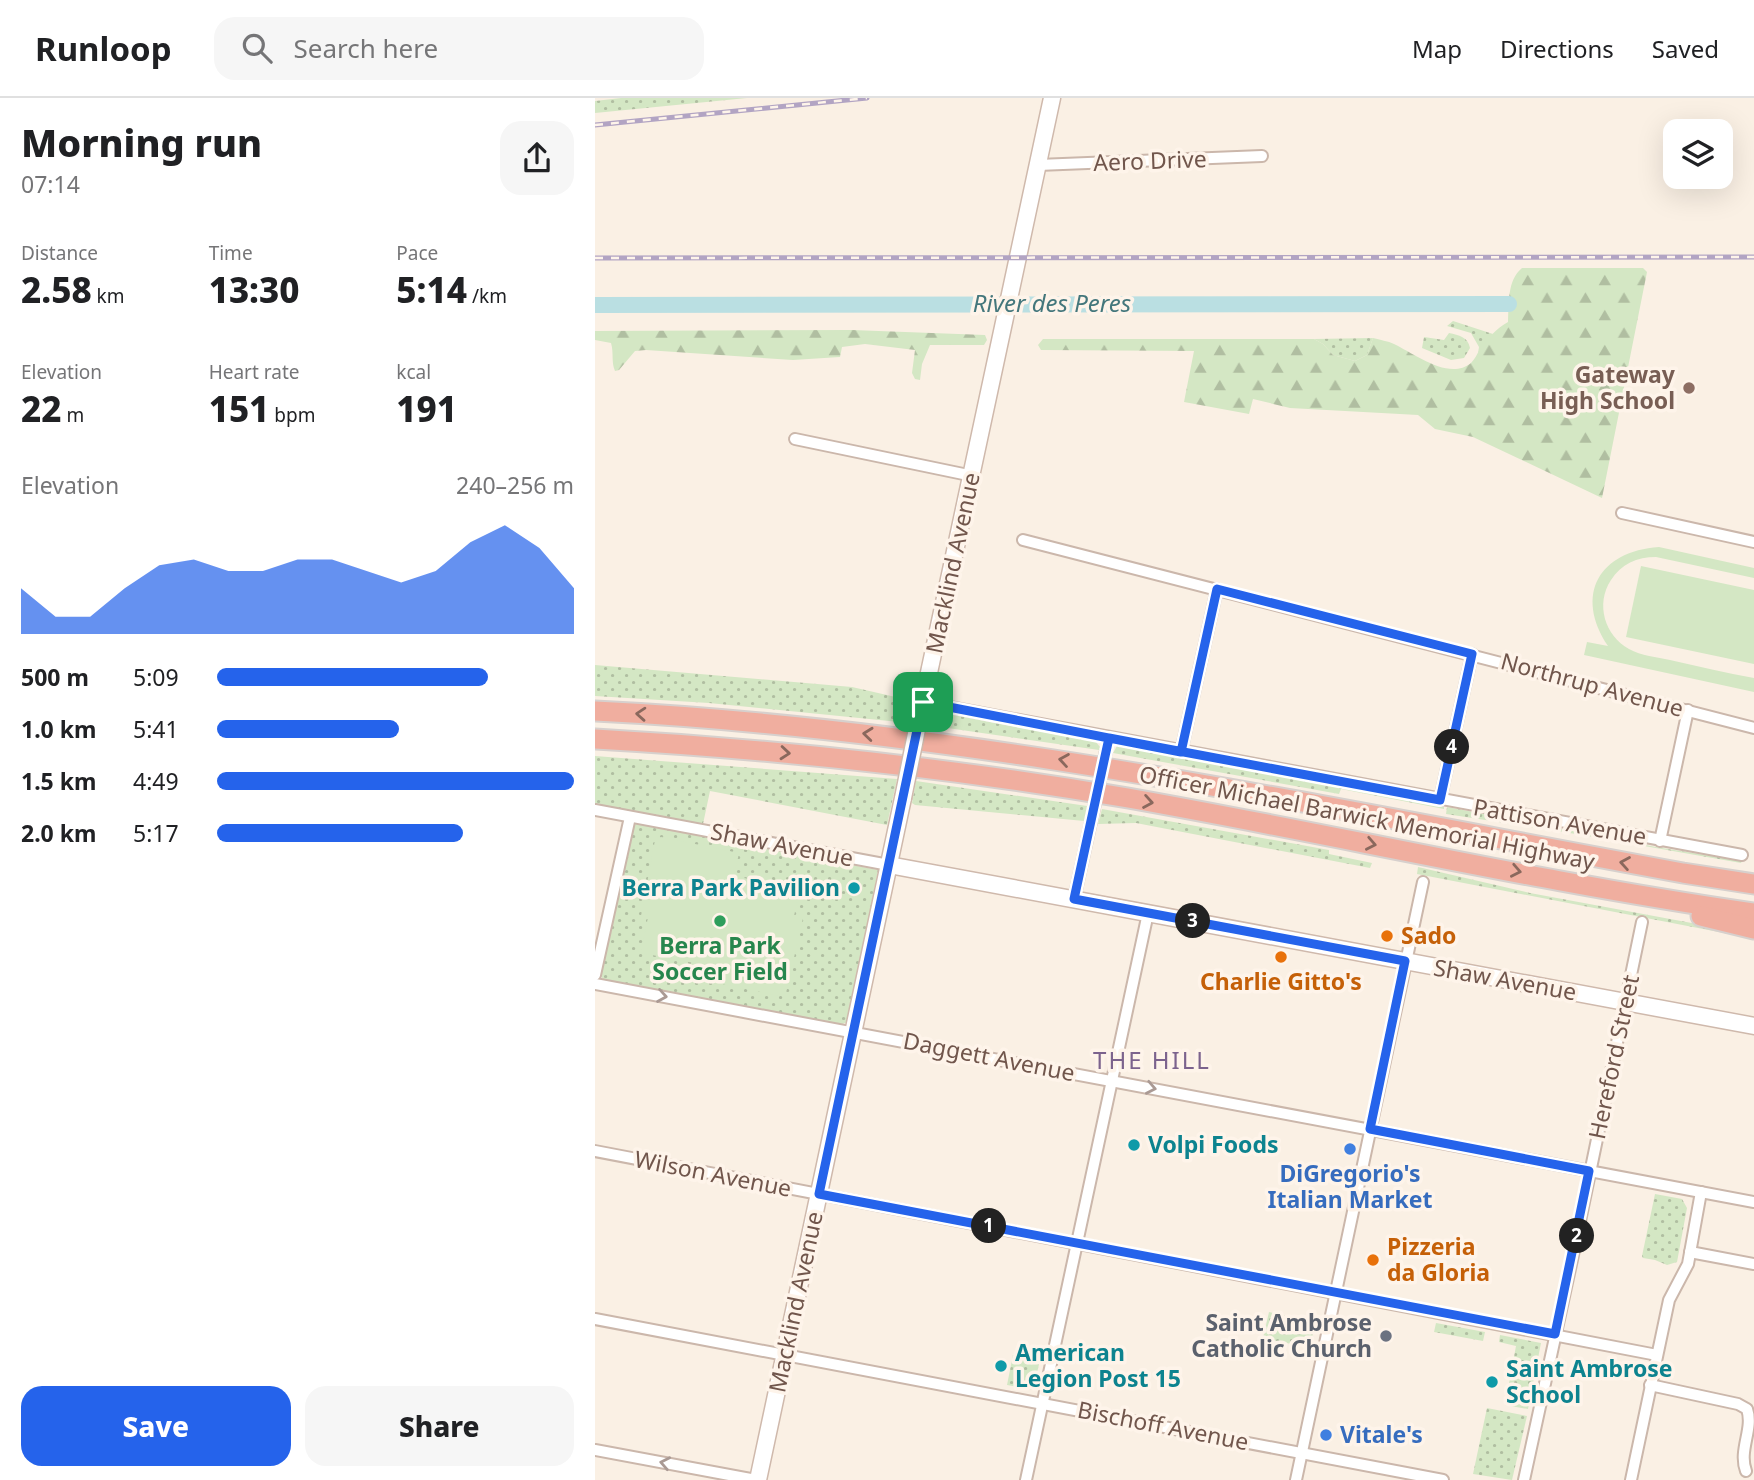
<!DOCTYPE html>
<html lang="en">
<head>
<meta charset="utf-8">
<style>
	body { margin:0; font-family:"Noto Sans",sans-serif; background:#f6f6f6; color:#202124; height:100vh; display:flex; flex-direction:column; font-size:26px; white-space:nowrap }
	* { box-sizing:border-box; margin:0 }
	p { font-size:23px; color:#757577 }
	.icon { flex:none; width:38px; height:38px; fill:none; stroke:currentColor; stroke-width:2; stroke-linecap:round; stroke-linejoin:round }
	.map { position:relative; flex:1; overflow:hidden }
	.details { display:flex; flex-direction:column; background:#fff; width:595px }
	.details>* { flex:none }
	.buttons { position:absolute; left:1068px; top:21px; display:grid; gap:14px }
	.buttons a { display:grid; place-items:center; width:70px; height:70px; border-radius:14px; background:#fff; box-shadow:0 7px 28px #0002; font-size:35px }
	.pin { position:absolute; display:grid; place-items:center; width:60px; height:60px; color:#fff; margin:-30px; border-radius:14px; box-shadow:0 4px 10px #0006 }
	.km { position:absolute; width:35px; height:35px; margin:-18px; border-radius:50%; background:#222; color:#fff; font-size:19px; line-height:35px; text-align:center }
	.round { display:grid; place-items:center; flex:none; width:74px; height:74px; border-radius:21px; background:#f6f6f6 }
	.headline { display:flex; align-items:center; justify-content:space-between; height:119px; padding:0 21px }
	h1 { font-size:38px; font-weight:800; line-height:52px }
	.stats { display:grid; grid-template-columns:repeat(3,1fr); gap:10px; height:119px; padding:7px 21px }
	.stats div { display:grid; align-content:center }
	.stats b { font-size:35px; font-weight:800 }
	.stats small { font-size:19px; font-weight:400 }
	.stats p { font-size:19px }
	.chart { height:196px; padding:14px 21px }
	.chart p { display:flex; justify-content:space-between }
	.chart svg { width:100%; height:126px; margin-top:7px; fill:#2563eb; opacity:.7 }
	.action { display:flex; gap:14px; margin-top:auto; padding:14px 21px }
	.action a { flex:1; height:80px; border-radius:21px; background:#2563eb; color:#fff; font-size:28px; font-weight:800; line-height:80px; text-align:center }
	.action a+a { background:#f6f6f6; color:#202124 }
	ul { padding:0 21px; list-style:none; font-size:23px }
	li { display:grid; grid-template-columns:112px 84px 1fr; align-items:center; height:52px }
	li i { height:18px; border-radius:9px; background:#2563eb }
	header { display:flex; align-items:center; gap:42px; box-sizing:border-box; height:98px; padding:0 35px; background:#fff; border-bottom:2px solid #e0e0e0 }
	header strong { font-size:33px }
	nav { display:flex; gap:38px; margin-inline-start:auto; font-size:24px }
	.search { width:490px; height:63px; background:#f6f6f6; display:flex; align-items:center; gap:18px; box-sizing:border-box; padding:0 24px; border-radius:21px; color:#757577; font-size:26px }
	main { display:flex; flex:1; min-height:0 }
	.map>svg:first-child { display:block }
	.grass { fill:url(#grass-dots) }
	.forest { fill:url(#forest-firs) }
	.garden { fill:#d4e7c4 }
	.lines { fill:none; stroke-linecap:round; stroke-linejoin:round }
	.river { stroke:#badfe2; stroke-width:16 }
	.street-casing { stroke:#cbb7ab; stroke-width:14 }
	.secondary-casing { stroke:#cfb9ac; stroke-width:19 }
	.highway-casing { stroke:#d7d0cd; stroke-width:23 }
	.street { stroke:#fff; stroke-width:10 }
	.secondary { stroke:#fff; stroke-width:16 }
	.highway { stroke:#f0ae9f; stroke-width:19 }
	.rail-casing { stroke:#b2a4c3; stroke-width:5 }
	.rail { stroke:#fef4ea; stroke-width:2.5; stroke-dasharray:8; stroke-linecap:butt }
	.street-bridge-casing { stroke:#cbb7ab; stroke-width:14; stroke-linecap:butt }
	.secondary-bridge-casing { stroke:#cfb9ac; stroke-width:19; stroke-linecap:butt }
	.street-bridge { stroke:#fff; stroke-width:10 }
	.secondary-bridge { stroke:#fff; stroke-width:16 }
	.oneway { stroke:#8a685d }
	.oneway2 { stroke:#aa9a94 }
	.route-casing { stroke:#fff; stroke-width:14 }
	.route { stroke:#2563eb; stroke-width:9 }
	.education-dot { fill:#8d6e63; stroke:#fef4ea; stroke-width:2.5 }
	.culture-dot { fill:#0f9aa8; stroke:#fef4ea; stroke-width:2.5 }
	.leisure-dot { fill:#2e9e5b; stroke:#fef4ea; stroke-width:2.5 }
	.food-dot { fill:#e8710a; stroke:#fef4ea; stroke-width:2.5 }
	.shop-dot { fill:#3f7fe0; stroke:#fef4ea; stroke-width:2.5 }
	.worship-dot { fill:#6b7280; stroke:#fef4ea; stroke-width:2.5 }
	.labels { text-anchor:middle; stroke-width:7; stroke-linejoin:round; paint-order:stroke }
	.street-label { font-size:23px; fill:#71564c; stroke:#fef4ea }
	.education-label { font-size:23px; font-weight:bold; fill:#785e54; stroke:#fef4ea; text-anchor:end }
	.culture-label { font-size:23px; font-weight:bold; fill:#0d838f; stroke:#fef4ea; text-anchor:start }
	.food-label { font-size:23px; font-weight:bold; fill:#c56008; stroke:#fef4ea; text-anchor:start }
	.leisure-label { font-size:23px; font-weight:bold; fill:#27864d; stroke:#fef4ea }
	.shop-label { font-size:23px; font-weight:bold; fill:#366cbe; stroke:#fef4ea }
	.worship-label { font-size:23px; font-weight:bold; fill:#5b616d; stroke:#fef4ea; text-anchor:end }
	.water-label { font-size:24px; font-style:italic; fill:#44777c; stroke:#fef4ea }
	.neighbourhood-label { font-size:24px; letter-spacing:2px; fill:#7c638d; stroke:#fef4ea }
</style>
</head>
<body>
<header>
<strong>Runloop</strong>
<div class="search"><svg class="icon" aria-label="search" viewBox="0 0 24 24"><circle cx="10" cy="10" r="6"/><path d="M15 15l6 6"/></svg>Search here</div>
<nav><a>Map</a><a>Directions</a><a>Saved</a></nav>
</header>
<main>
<section class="details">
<div class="headline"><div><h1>Morning run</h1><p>07:14</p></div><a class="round"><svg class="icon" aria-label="share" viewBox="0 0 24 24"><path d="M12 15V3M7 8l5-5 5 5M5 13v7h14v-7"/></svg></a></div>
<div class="stats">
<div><p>Distance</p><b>2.58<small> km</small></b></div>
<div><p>Time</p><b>13:30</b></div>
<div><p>Pace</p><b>5:14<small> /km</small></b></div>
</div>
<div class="stats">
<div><p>Elevation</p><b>22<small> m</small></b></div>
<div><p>Heart rate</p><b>151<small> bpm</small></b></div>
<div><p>kcal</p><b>191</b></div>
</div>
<div class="chart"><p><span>Elevation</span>240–256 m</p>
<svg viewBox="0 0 160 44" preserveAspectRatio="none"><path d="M0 44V28L10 38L20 38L30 28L40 20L50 18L60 22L70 22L80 18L90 18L100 22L110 26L120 22L130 12L140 6L150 14L160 28V44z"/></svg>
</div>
<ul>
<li><b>500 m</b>5:09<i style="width:76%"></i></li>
<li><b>1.0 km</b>5:41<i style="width:51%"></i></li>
<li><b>1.5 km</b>4:49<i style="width:100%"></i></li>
<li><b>2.0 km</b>5:17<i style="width:69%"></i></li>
</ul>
<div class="action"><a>Save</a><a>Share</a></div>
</section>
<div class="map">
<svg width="1159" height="1382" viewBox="0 0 1159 1382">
	<defs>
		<pattern id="grass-dots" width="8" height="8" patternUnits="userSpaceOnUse" patternTransform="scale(1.75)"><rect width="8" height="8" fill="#d4e7c4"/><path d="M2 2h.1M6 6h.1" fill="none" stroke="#b0bea1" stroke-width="1.8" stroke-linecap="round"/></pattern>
		<pattern id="forest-firs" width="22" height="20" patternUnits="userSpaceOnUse" patternTransform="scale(1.75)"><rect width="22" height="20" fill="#d4e7c4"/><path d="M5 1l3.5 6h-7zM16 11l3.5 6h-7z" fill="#b0bea1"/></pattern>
	</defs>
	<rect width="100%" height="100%" fill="#faf0e4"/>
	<!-- grass -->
	<g class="grass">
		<path d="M26,0H152L0,15V3Z"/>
		<path d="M858,223L898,236L883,255L884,249L876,235L852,228Z"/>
		<path d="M854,235C864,237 873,239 875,250L869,260L856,262L827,250L829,239L849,242Z"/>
		<path d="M778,240L772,257L760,263L738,257L728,246L719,241Z"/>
		<path d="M0,567L257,589L318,603L314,625L114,605L0,598Z"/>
		<path d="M348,615L501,644L505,649L504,652L332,627L338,616Z"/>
		<path d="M522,648L849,709V711L746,691L744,696L518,655Z"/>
		<path d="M0,658L302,681L292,727L115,693L108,726L0,706Z"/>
		<path d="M321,683L492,708L489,723L320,707L317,705Z"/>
		<path d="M852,709L1061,749L1147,763L1146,765L981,736L851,716Z"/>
		<path d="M507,711L734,752V756L777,765L775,770L541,725L503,726Z"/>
		<path d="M41,726L283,772L253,924L247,926L8,881L6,878L38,729Z"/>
		<path d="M823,769L935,795L1129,831L1155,840L822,776Z"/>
		<path d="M1060,1096L1087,1101L1092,1110L1082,1164L1072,1167L1060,1162L1048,1160L1047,1158Z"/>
		<path d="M674,1214L720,1224L715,1250L668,1240Z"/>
		<path d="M841,1225L890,1234L888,1243L839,1234Z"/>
		<path d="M905,1237L946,1245L933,1311L910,1307L921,1248L904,1244Z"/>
		<path d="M418,1257L445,1262L438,1292L412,1287Z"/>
		<path d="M892,1310L932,1318L917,1382L878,1376Z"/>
	</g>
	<!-- forest -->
	<g class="forest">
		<path d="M927,170H1048L1052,174L1007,400L878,339L840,331L823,317L695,310L658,301L654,316L589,304L599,253L446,252L443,247L448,241H719L728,246L738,257L760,263L772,257L778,240C785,242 793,243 799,246C820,256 854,283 876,265C880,261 882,256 885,251C892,241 902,230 913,224C914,206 912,182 927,170Z"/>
		<path d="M257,232L390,237L392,242L389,247H335L327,266L325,282L320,281L317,275L320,252L270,246L247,249L245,259L198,262L51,252L40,253L24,272L20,273C16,264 19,255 16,245L0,242V233Z"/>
	</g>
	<!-- garden -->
	<g class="garden">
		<path d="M1064,449L1159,470V480L1061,459C1042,459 1026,466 1016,482C1000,506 1010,538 1034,551C1046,558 1062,559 1075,562C1103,568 1131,575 1159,580V594L989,557L992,544L1013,548C979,497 1004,453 1064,449Z"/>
		<path d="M1046,468L1159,492V566L1031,539Z"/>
		<path d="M66,739L144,755L139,778L205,791L199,818L208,820L191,895L185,898L106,882L110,867L46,855L53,819L46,818L60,742Z"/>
	</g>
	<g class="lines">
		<!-- river -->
		<path class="river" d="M0,207L914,206"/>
		<defs>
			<g id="street">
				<path d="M443,67L667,58"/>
				<path d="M200,341L378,378"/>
				<path d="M1027,415L1159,444"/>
				<path d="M428,442L1159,630"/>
				<path d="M328,604L1147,757"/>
				<path d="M586,654L622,491"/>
				<path d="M845,702L877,556"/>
				<path d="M0,712L294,767"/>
				<path d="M1065,743L1093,612"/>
				<path d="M479,801L499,710"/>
				<path d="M0,877L35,719"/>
				<path d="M0,886L1159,1104"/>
				<path d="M0,1053L1062,1257"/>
				<path d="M1095,1154L1159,1166"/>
				<path d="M0,1221L848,1382"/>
				<path d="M1055,1287L1143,1306L1152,1311C1159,1331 1143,1352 1151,1373"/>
				<path d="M0,1352L161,1382"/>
				<path d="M431,1382L553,815"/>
				<path d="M701,1382L828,784"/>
				<path d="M929,1382L978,1157L1047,824"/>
				<path d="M1036,1382L1074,1202L1093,1166L1106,1094"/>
			</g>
			<g id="secondary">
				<path d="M323,626L457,0"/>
				<path d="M294,767L1159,928"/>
				<path d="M163,1382L308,700"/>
			</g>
			<g id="highway">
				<path d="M0,613C368,631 727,709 1088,775L1159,786"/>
				<path d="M0,641C178,651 357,670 533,700C742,737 949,785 1159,815"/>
				<path d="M1106,818L1159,831"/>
			</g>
		</defs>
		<!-- street casing -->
		<use href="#street" class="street-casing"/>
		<!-- secondary casing -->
		<use href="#secondary" class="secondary-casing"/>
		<!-- highway casing -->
		<use href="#highway" class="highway-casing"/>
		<!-- street -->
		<use href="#street" class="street"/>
		<!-- secondary -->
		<use href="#secondary" class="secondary"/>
		<!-- highway -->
		<use href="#highway" class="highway"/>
		<defs>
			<g id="rail">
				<path d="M0,27L272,0"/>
				<path d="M0,160L1159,159"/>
			</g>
		</defs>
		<!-- rail casing -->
		<use href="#rail" class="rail-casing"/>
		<!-- rail -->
		<use href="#rail" class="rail"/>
		<defs>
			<path id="street-bridge" d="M499,710L511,653"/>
			<path id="secondary-bridge" d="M308,700L323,626"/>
		</defs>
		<!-- street-bridge casing -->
		<use href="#street-bridge" class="street-bridge-casing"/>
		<!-- secondary-bridge casing -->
		<use href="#secondary-bridge" class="secondary-bridge-casing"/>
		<!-- street-bridge -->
		<use href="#street-bridge" class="street-bridge"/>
		<!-- secondary-bridge -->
		<use href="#secondary-bridge" class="secondary-bridge"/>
	</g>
	<!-- one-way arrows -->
	<defs><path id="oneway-chevron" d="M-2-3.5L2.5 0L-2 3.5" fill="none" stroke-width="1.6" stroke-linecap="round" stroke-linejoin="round" transform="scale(1.75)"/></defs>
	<g class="oneway">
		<use href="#oneway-chevron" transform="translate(46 616) rotate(-176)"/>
		<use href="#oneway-chevron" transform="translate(273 636) rotate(-174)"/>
		<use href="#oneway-chevron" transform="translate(190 655) rotate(5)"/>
		<use href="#oneway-chevron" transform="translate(469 662) rotate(-171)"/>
		<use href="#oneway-chevron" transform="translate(553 704) rotate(10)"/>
		<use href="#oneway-chevron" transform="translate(776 746) rotate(11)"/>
		<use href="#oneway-chevron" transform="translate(1030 765) rotate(-170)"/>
		<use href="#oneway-chevron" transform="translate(921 773) rotate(11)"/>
	</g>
	<g class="oneway2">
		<use href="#oneway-chevron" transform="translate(67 898) rotate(10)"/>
		<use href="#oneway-chevron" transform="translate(556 990) rotate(11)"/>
		<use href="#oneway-chevron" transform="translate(70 1365) rotate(-169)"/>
	</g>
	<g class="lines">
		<defs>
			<path id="route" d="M328,604L224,1096L960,1236L994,1073L775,1031L810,863L479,801L514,640L845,702L877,556L622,491L586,654L328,604"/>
		</defs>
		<!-- route casing -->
		<use href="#route" class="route-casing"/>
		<!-- route -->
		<use href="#route" class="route"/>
	</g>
	<!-- markers -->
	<circle class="education-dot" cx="1094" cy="290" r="7"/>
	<g class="culture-dot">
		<circle cx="259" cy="790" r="7"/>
		<circle cx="539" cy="1047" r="7"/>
		<circle cx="406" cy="1268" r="7"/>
		<circle cx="897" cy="1284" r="7"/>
	</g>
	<circle class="leisure-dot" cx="125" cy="823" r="7"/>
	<g class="food-dot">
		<circle cx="792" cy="838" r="7"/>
		<circle cx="686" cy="859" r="7"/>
		<circle cx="778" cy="1162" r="7"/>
	</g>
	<g class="shop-dot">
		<circle cx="755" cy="1051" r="7"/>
		<circle cx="731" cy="1337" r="7"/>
	</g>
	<circle class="worship-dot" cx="791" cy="1238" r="7"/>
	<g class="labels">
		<!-- street labels -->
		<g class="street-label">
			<text transform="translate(555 63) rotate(-2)" y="8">Aero Drive</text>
			<text transform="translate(358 465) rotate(-78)" y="8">Macklind Avenue</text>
			<text transform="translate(997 587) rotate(15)" y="8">Northrup Avenue</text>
			<text transform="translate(772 720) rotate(11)" y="8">Officer Michael Barwick Memorial Highway</text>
			<text transform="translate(965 724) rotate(10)" y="8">Pattison Avenue</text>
			<text transform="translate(187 747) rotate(11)" y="8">Shaw Avenue</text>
			<text transform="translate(910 882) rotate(10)" y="8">Shaw Avenue</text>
			<text transform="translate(394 959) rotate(11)" y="8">Daggett Avenue</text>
			<text transform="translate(1019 959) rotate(-78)" y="8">Hereford Street</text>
			<text transform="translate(118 1076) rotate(11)" y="8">Wilson Avenue</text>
			<text transform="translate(201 1204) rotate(-78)" y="8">Macklind Avenue</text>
			<text transform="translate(568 1328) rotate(11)" y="8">Bischoff Avenue</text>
		</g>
		<!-- education labels -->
		<g class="education-label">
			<text x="1080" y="285">Gateway<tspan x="1080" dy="26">High School</tspan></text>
		</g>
		<!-- culture labels -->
		<g class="culture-label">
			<text x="245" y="798" text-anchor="end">Berra Park Pavilion</text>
			<text x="553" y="1055">Volpi Foods</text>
			<text x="420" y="1263">American<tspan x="420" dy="26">Legion Post 15</tspan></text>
			<text x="911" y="1279">Saint Ambrose<tspan x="911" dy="26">School</tspan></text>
		</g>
		<!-- food labels -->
		<g class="food-label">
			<text x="806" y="846">Sado</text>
			<text x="686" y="892" text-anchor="middle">Charlie Gitto's</text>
			<text x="792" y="1157">Pizzeria<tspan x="792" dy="26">da Gloria</tspan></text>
		</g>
		<!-- leisure labels -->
		<g class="leisure-label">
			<text x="125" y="856">Berra Park<tspan x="125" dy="26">Soccer Field</tspan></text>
		</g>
		<!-- shop labels -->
		<g class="shop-label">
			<text x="755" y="1084">DiGregorio's<tspan x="755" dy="26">Italian Market</tspan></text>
			<text x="745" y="1345" text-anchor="start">Vitale's</text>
		</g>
		<!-- worship labels -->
		<g class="worship-label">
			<text x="777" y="1233">Saint Ambrose<tspan x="777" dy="26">Catholic Church</tspan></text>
		</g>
		<!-- water labels -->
		<g class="water-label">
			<text x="457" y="214">River des Peres</text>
		</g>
		<!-- neighbourhood labels -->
		<g class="neighbourhood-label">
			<text x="557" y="971">THE HILL</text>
		</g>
	</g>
</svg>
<div class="buttons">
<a><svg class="icon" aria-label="layers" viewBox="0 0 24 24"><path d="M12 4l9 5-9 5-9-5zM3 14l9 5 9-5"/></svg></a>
</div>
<div class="pin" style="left:328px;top:604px;background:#1e9e55"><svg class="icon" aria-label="arrive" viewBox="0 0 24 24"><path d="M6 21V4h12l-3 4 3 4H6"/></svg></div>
<b class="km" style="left:394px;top:1128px">1</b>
<b class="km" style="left:982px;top:1138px">2</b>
<b class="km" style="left:598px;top:823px">3</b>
<b class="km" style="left:857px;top:649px">4</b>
</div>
</main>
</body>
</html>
